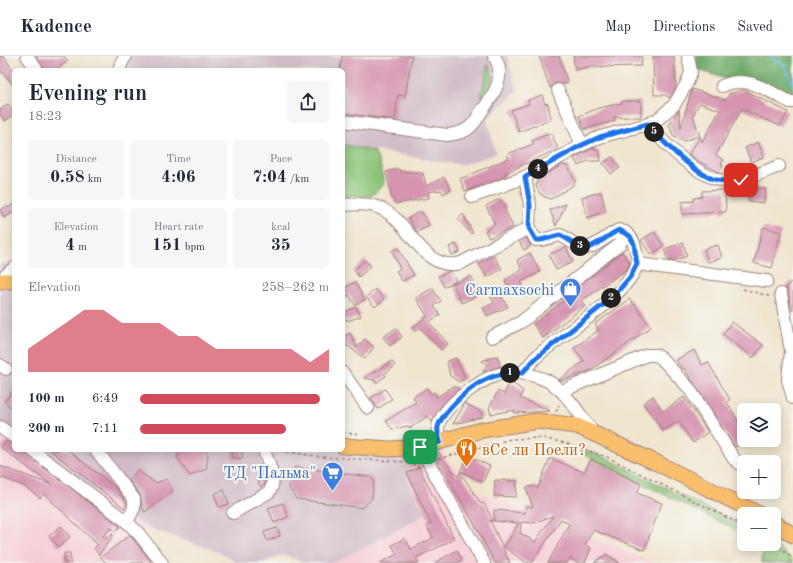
<!DOCTYPE html>
<html lang="en">
<head>
<meta charset="utf-8">
<style>
	body { margin:0; font-family:"Old Standard TT",serif; background:#f6f6f7; color:#1f2937; height:100vh; display:flex; flex-direction:column; font-size:15px; white-space:nowrap }
	* { box-sizing:border-box; margin:0 }
	p { font-size:13px; color:#747a83 }
	.icon { flex:none; width:22px; height:22px; fill:none; stroke:currentColor; stroke-width:2; stroke-linecap:round; stroke-linejoin:round }
	.map { position:relative; flex:1; overflow:hidden }
	.side { position:absolute; left:12px; top:12px; width:333px; height:384px; display:flex; flex-direction:column; background:#fff; border-radius:6px; box-shadow:0 2px 10px #0003 }
	.side>* { flex:none }
	.fabs { position:absolute; left:737px; top:347px; display:grid; gap:8px }
	.fabs a { display:grid; place-items:center; width:44px; height:44px; border-radius:6px; background:#fff; box-shadow:0 2px 10px #0003; font-size:20px }
	.pin { position:absolute; display:grid; place-items:center; width:34px; height:34px; color:#fff; margin:-17px; border-radius:8px; box-shadow:0 2px 6px #0006 }
	.km { position:absolute; width:20px; height:20px; margin:-10px; border-radius:50%; background:#222; color:#fff; font-size:11px; line-height:20px; text-align:center }
	.round { display:grid; place-items:center; flex:none; width:42px; height:42px; border-radius:6px; background:#f6f6f7 }
	.headline { display:flex; align-items:center; justify-content:space-between; height:68px; padding:0 16px }
	h1 { font-size:22px; font-weight:800; line-height:30px }
	.stats { display:grid; grid-template-columns:repeat(3,1fr); gap:6px; height:68px; padding:4px 16px }
	.stats div { display:grid; align-content:center; border-radius:6px; background:#f6f6f7; text-align:center }
	.stats b { font-size:17px; font-weight:800 }
	.stats small { font-size:11px; font-weight:400 }
	.stats p { font-size:11px }
	.chart { height:112px; padding:8px 16px }
	.chart p { display:flex; justify-content:space-between }
	.chart svg { width:100%; height:72px; margin-top:4px; fill:#d1495b; opacity:.7 }
	ul { padding:0 16px; list-style:none; font-size:13px }
	li { display:grid; grid-template-columns:64px 48px 1fr; align-items:center; height:30px }
	li i { height:10px; border-radius:5px; background:#d1495b }
	header { display:flex; align-items:center; gap:24px; box-sizing:border-box; height:56px; padding:0 20px; background:#fff; border-bottom:1px solid #e0e1e3 }
	header strong { font-size:19px }
	nav { display:flex; gap:22px; margin-inline-start:auto; font-size:14px }
	.map>svg:first-child { display:block }
	.built { fill:#f6cfd7 }
	.industrial { fill:#d1bdc9 }
	.green { fill:#8bc478; stroke:#6a7252 }
	.forest { fill:#70aa68; stroke:#5d644a }
	.lines { fill:none; stroke-linecap:round; stroke-linejoin:round }
	.stream { stroke:#5dbddb; stroke-width:2.5 }
	.building { fill:#d694b0; fill-rule:evenodd }
	.minor-casing { stroke:#9d827c; stroke-width:14 }
	.major-casing { stroke:#9d827c; stroke-width:17 }
	.path { stroke:#9d827c; stroke-width:1.5; stroke-dasharray:3 3; stroke-linecap:butt }
	.minor { stroke:#fff; stroke-width:12 }
	.major { stroke:#f9bf6d; stroke-width:15 }
	.route-casing { stroke:#fff; stroke-width:8 }
	.route { stroke:#1a73e8; stroke-width:5 }
	.labels { text-anchor:middle; stroke-width:4; stroke-linejoin:round; paint-order:stroke }
	.shop-label { font-size:16px; fill:#366cbe; stroke:#f6f6f2; text-anchor:end }
	.food-label { font-size:16px; fill:#c56008; stroke:#f6f6f2; text-anchor:start }
</style>
</head>
<body>
<header>
<strong>Kadence</strong>
<nav><a>Map</a><a>Directions</a><a>Saved</a></nav>
</header>
<div class="map">
<svg width="793" height="507" viewBox="0 0 793 507">
	<rect width="100%" height="100%" fill="#f6f6f2"/>
	<filter id="ink" filterUnits="userSpaceOnUse"><feTurbulence type="fractalNoise" baseFrequency=".025" numOctaves="2"/><feDisplacementMap in="SourceGraphic" scale="8" xChannelSelector="R" yChannelSelector="G"/><feConvolveMatrix kernelMatrix="1 2 1 2 8 2 1 2 1" color-interpolation-filters="sRGB"/></filter>
	<filter id="wash" filterUnits="userSpaceOnUse"><feTurbulence type="fractalNoise" baseFrequency=".012" numOctaves="4" result="noise"/><feDisplacementMap in="SourceGraphic" scale="16" xChannelSelector="R" yChannelSelector="G"/><feGaussianBlur stdDeviation="0.9" result="paint"/><feColorMatrix in="noise" values="0 0 0 0 0 0 0 0 0 0 0 0 0 0 0 0 0 1.4 0 .05"/><feComposite in="paint" operator="in"/></filter>
	<g filter="url(#wash)">
		<rect width="100%" height="100%" fill="#f0e5cd"/>
		<!-- built -->
		<g class="built">
			<path d="M0,367L14,377V394H39L147,471L139,484L157,507H0Z"/>
			<path d="M438,373L446,401L474,434L654,507H334L425,459L407,420L409,414L383,392Z"/>
		</g>
		<!-- industrial -->
		<g class="industrial">
			<path d="M116,0H507L517,35L487,63L496,98L461,109L343,89V14H111L113,3Z"/>
			<path d="M9,207H14V377L0,367V208Z"/>
			<path d="M383,392L409,414L410,417L407,421L425,459L334,507H303L285,499L261,507H237L226,499L147,471L39,394H343Z"/>
		</g>
		<!-- green -->
		<g class="green">
			<path d="M488,8C495,18 491,35 481,41Z"/>
			<path d="M343,89L374,95L380,108L384,128L372,140H343Z"/>
			<path d="M585,394L606,402L744,471V478L583,398Z"/>
			<path d="M763,488H774L792,504L793,507H762Z"/>
		</g>
		<!-- forest -->
		<path class="forest" d="M696,0H793V46L696,13Z"/>
		<g class="lines">
			<!-- stream -->
			<path class="stream" d="M771,0L785,10L793,29"/>
		</g>
		<g id="blocks">
			<!-- building -->
			<g class="building">
				<path d="M0,0H4L14,16V29L0,14Z"/>
				<path d="M36,0H64L68,5L55,14H44Z"/>
				<path d="M342,0H412L405,40L398,39L395,64L343,57L345,29H343V14H340Z"/>
				<path d="M539,0H559L568,27L563,28L555,27L550,32Z"/>
				<path d="M573,0H642L641,10L588,11L575,14Z"/>
				<path d="M653,0H674L676,31L670,42L665,39H654Z"/>
				<path d="M692,33L726,44L729,38L744,34L788,56L780,70L742,53L716,99L724,104L721,108L723,110L719,116L700,106L689,98L700,81L702,86L720,54L699,47L693,60L700,80L683,85L673,79L669,69L679,54L681,72Z"/>
				<path d="M542,39L545,48L548,47L551,63L519,76L511,54L529,48L528,44Z"/>
				<path d="M622,45H641V61H614L615,65L584,73L579,60L599,52L622,47Z"/>
				<path d="M8,48L14,58L5,65L0,58V54Z"/>
				<path d="M551,77L558,93L505,117L506,120L465,135L460,123L509,102L507,98L534,88L532,85Z"/>
				<path d="M758,86L764,101L751,106L745,92Z"/>
				<path d="M593,92L599,95L601,105H588L578,110L574,102Z"/>
				<path d="M612,101L620,112L611,118L603,107Z"/>
				<path d="M562,109L568,110L575,126L572,130L551,143L545,141L540,138L536,130L538,123Z"/>
				<path d="M399,113V115L423,117L426,130L444,121L451,134L443,138L441,134L428,136L429,142L396,148L392,142L386,116Z"/>
				<path d="M750,131L766,133L764,147L748,145Z"/>
				<path d="M725,134L726,156L682,158V146L694,145V142L702,141V135Z"/>
				<path d="M601,136L606,155L587,162L582,141Z"/>
				<path d="M499,143L506,150L505,154L513,171L489,182L485,175L495,168L486,150Z"/>
				<path d="M14,148V156L4,162L0,154L7,150L8,152Z"/>
				<path d="M566,148L556,170L550,154Z"/>
				<path d="M419,156H422L429,170L417,176L408,162Z"/>
				<path d="M463,158L473,177L471,178L458,163Z"/>
				<path d="M763,171L781,176L772,212L754,207Z"/>
				<path d="M654,176L664,190L651,199L641,184Z"/>
				<path d="M526,182L531,190L524,194L519,185Z"/>
				<path d="M683,187L687,200L673,205L668,204L664,193Z"/>
				<path d="M456,188L460,196L452,199L449,191Z"/>
				<path d="M718,189L722,202L708,206L704,193Z"/>
				<path d="M566,191L573,206L556,214L549,199Z"/>
				<path d="M398,192L414,219L402,225L396,215L400,213L392,195Z"/>
				<path d="M622,196L630,207L627,213L581,245L585,250L543,282L533,268L578,234L577,232Z"/>
				<path d="M530,197L540,216L521,226L523,229L502,241L508,251L487,260L483,252L494,247L490,240L508,230L505,224L522,214L517,204Z"/>
				<path d="M494,200L502,213L487,221L479,208Z"/>
				<path d="M365,204L371,210L359,221L354,214Z"/>
				<path d="M451,215L456,225L444,231L438,220Z"/>
				<path d="M471,220L480,238L462,247L453,228Z"/>
				<path d="M793,224V254H791L786,231Z"/>
				<path d="M355,226L365,244L355,249L349,239L343,243V233Z"/>
				<path d="M432,232L441,245L434,250L440,259L429,266L448,288L441,294L420,272L415,275L412,272L427,260L416,242Z"/>
				<path d="M375,233L384,243L375,251L366,241Z"/>
				<path d="M630,243L651,271L591,314L561,325L559,324L584,305L574,292L599,274L595,268Z"/>
				<path d="M356,251L361,260L348,265L347,263L343,265V257Z"/>
				<path d="M732,266L763,289L753,302L723,278Z"/>
				<path d="M396,272L402,281L390,290L383,281Z"/>
				<path d="M350,277L357,292L364,283L374,291L365,303L348,290L343,292V281Z"/>
				<path d="M694,294L702,309L708,306L730,344L727,346L744,376V386L735,391L684,312L682,313L676,304Z"/>
				<path d="M497,300L501,310L483,316L487,308L482,305Z"/>
				<path d="M456,302L465,322L459,326L450,320L447,305Z"/>
				<path d="M392,305L395,310L384,318L386,320L376,327L374,324L364,322Z"/>
				<path d="M509,328H514L523,335L520,342L550,355L514,357L515,354L491,358L489,352L498,335L504,338Z"/>
				<path d="M454,330L459,333L441,350L432,366L428,360L410,372L409,370L392,373L386,365L416,346L413,341L427,332L431,338L434,336L437,341Z"/>
				<path d="M14,333V353L4,346Z"/>
				<path d="M385,333L392,343L378,353L371,342Z"/>
				<path d="M653,340L663,355L684,341L708,376L693,387L678,365L663,375L643,347Z"/>
				<path d="M465,347L481,356L483,361L453,368Z"/>
				<path d="M7,385L14,389V394H21L120,470L116,475L111,472L103,480L105,483L112,478L113,479L99,499L94,492L98,489L44,438L40,442L24,430L0,421V410L52,429L1,392Z"/>
				<path d="M50,394H68L117,433L126,446V449L124,452Z"/>
				<path d="M181,394H205L208,399L206,413L190,420L177,401Z"/>
				<path d="M232,394H242V403L232,402Z"/>
				<path d="M438,396L458,421L460,416L481,448L484,447L493,465L490,464L510,507H495L475,469L433,397Z"/>
				<path d="M468,400L490,410L483,426L460,415Z"/>
				<path d="M550,402L584,416L591,403L641,428L637,437L662,447L644,494L593,474L585,489L591,492L585,507H578L570,502L567,507H548L569,468L561,463L532,507H527L504,491L519,467L494,465V454L525,457L526,450L533,451L526,432L533,430L538,432ZM553,460L535,486L520,477L521,466L533,467Z"/>
				<path d="M295,411L371,421L374,424L372,442L363,452L296,443L289,431L291,416Z"/>
				<path d="M419,411L454,483L416,502L419,507H380L397,498L392,489L405,482L411,493L433,482L427,470L431,468L407,417Z"/>
				<path d="M137,414L155,427L167,423L173,435L145,456L142,451L140,439L129,424Z"/>
				<path d="M263,419L265,426L264,429L261,431L256,422Z"/>
				<path d="M495,424L517,425L516,441L494,440Z"/>
				<path d="M224,434L229,448L219,451L214,438Z"/>
				<path d="M283,447L288,461L274,467L268,452Z"/>
				<path d="M61,470L70,481L59,491L49,480Z"/>
				<path d="M277,472L280,480L267,485L264,476Z"/>
				<path d="M130,479L152,507H106L101,501Z"/>
				<path d="M457,494L462,504L457,507H435Z"/>
				<path d="M64,497H70L71,507H64Z"/>
				<path d="M606,498L620,507H594Z"/>
			</g>
		</g>
	</g>
	<g filter="url(#ink)">
		<use href="#blocks" fill-opacity="0" stroke="#9d827c" stroke-width="1"/>
		<g class="lines">
			<defs>
				<g id="minor">
					<path d="M27,0L37,14"/>
					<path d="M119,14L123,4L126,0"/>
					<path d="M722,30C747,18 768,35 790,46H793"/>
					<path d="M558,34L582,89"/>
					<path d="M343,65L447,79C455,78 464,77 470,71C475,67 478,61 481,56C494,39 507,20 494,0"/>
					<path d="M648,68C664,88 702,126 729,125C746,125 763,116 779,110"/>
					<path d="M472,141L525,121L582,89L600,81L648,68L658,63L674,49L687,27L691,16L688,0"/>
					<path d="M343,149C356,148 371,147 382,153C411,167 423,217 461,207L529,172"/>
					<path d="M637,208L767,225"/>
					<path d="M0,224L14,212"/>
					<path d="M781,238L791,295L788,324L793,342"/>
					<path d="M492,281L521,266L620,188L625,176"/>
					<path d="M0,309L6,313"/>
					<path d="M343,317L368,352"/>
					<path d="M522,317C527,312 531,306 536,301C564,276 624,244 637,209C639,203 636,197 635,191C633,182 628,177 619,174C609,178 595,192 585,192C577,191 567,182 560,179L541,184H536L529,172L530,149L525,121"/>
					<path d="M562,335L647,299H656L661,302L689,332L734,403L744,411"/>
					<path d="M0,371L14,381"/>
					<path d="M440,386C439,382 437,376 438,371C442,350 484,320 504,317C518,315 534,319 546,324C566,334 579,358 592,375"/>
					<path d="M420,391L484,507"/>
					<path d="M32,394L127,466L139,478L162,507"/>
					<path d="M96,394L134,443V452L127,466"/>
					<path d="M233,457L269,436C278,424 268,407 264,394"/>
				</g>
				<g id="major">
					<path d="M0,225H14"/>
					<path d="M343,390L390,393L420,391L482,374L537,365L577,370L657,407L759,458"/>
					<path d="M774,467L793,479"/>
				</g>
			</defs>
			<!-- minor casing -->
			<use href="#minor" class="minor-casing"/>
			<!-- major casing -->
			<use href="#major" class="major-casing"/>
			<!-- path -->
			<g class="path">
				<path d="M743,233L772,241"/>
				<path d="M556,356L559,349"/>
				<path d="M343,377L359,378"/>
				<path d="M419,378L424,376"/>
				<path d="M275,394L322,401L408,406L420,411"/>
				<path d="M438,403L511,383L543,382L565,387L607,401L744,470"/>
				<path d="M774,487L793,502"/>
			</g>
			<!-- minor -->
			<use href="#minor" class="minor"/>
			<!-- major -->
			<use href="#major" class="major"/>
		</g>
	</g>
	<g class="lines" filter="url(#ink)">
		<defs>
			<path id="route" d="M420,391L440,386C439,382 437,376 438,371C440,362 448,355 454,348C473,328 493,315 522,317L536,302L613,241L630,221L637,208L634,188L630,180L619,174C609,178 595,192 585,192C577,191 567,182 560,179L541,184H536L529,172L530,149L525,121L582,89L600,81L648,68C660,84 695,117 713,123C722,126 732,125 741,124"/>
		</defs>
		<!-- route casing -->
		<use href="#route" class="route-casing"/>
		<!-- route -->
		<use href="#route" class="route"/>
	</g>
	<!-- icons -->
	<defs>
		<symbol id="shop-pin" viewBox="-11 -11 22 30"><path d="M0 17L-7.5 6A9.5 9.5 0 1 1 7.5 6Z" fill="#3f7fe0" stroke="#f6f6f2"/><path d="M-5-2.5h2.3a2.7 3.5 0 0 1 5.4 0H5L5.5 6h-11ZM-1.5-2.5h3a1.5 2.3 0 0 0-3 0Z" fill="#fff"/></symbol>
		<symbol id="restaurant-pin" viewBox="-11 -11 22 30"><path d="M0 17L-7.5 6A9.5 9.5 0 1 1 7.5 6Z" fill="#e8710a" stroke="#f6f6f2"/><path d="M-5-6h1v4h1v-4h1v4h1v-4h1v5L-1.5 .5V6h-2V.5L-5-1ZM5-6V6H3V1.5H1.5Q1.5-4 5-6Z" fill="#fff"/></symbol>
		<symbol id="supermarket-pin" viewBox="-11 -11 22 30"><path d="M0 17L-7.5 6A9.5 9.5 0 1 1 7.5 6Z" fill="#3f7fe0" stroke="#f6f6f2"/><path d="M-6-5.5h2.5l.6 2H6L4.5 2H-2.5L-4.4-4H-6ZM-1.5 3.2a1.3 1.3 0 1 0 .1 0ZM3 3.2a1.3 1.3 0 1 0 .1 0Z" fill="#fff"/></symbol>
	</defs>
	<g fill-rule="evenodd">
		<use href="#shop-pin" x="558" y="220" width="25" height="34"/>
		<use href="#restaurant-pin" x="454" y="380" width="25" height="34"/>
		<use href="#supermarket-pin" x="320" y="404" width="25" height="34"/>
	</g>
	<g class="labels">
		<!-- shop labels -->
		<g class="shop-label">
			<text x="554" y="239">Carmaxsochi</text>
			<text x="316" y="422">ТД "Пальма"</text>
		</g>
		<!-- food labels -->
		<g class="food-label">
			<text x="482" y="399">вСе ли Поели?</text>
		</g>
	</g>
</svg>
<div class="fabs">
<a><svg class="icon" aria-label="layers" viewBox="0 0 24 24"><path d="M12 4l9 5-9 5-9-5zM3 14l9 5 9-5"/></svg></a>
<a>+</a>
<a>−</a>
</div>
<div class="pin" style="left:420px;top:391px;background:#1e9e55"><svg class="icon" aria-label="arrive" viewBox="0 0 24 24"><path d="M6 21V4h12l-3 4 3 4H6"/></svg></div>
<div class="pin" style="left:741px;top:124px;background:#d93025"><svg class="icon" aria-label="check" viewBox="0 0 24 24"><path d="M5 12l5 5 9-10"/></svg></div>
<b class="km" style="left:510px;top:317px">1</b>
<b class="km" style="left:611px;top:242px">2</b>
<b class="km" style="left:580px;top:190px">3</b>
<b class="km" style="left:538px;top:113px">4</b>
<b class="km" style="left:654px;top:76px">5</b>
<section class="side">
<div class="headline"><div><h1>Evening run</h1><p>18:23</p></div><a class="round"><svg class="icon" aria-label="share" viewBox="0 0 24 24"><path d="M12 15V3M7 8l5-5 5 5M5 13v7h14v-7"/></svg></a></div>
<div class="stats">
<div><p>Distance</p><b>0.58<small> km</small></b></div>
<div><p>Time</p><b>4:06</b></div>
<div><p>Pace</p><b>7:04<small> /km</small></b></div>
</div>
<div class="stats">
<div><p>Elevation</p><b>4<small> m</small></b></div>
<div><p>Heart rate</p><b>151<small> bpm</small></b></div>
<div><p>kcal</p><b>35</b></div>
</div>
<div class="chart"><p><span>Elevation</span>258–262 m</p>
<svg viewBox="0 0 160 44" preserveAspectRatio="none"><path d="M0 44V30L10 22L20 14L30 6L40 6L50 14L60 14L70 14L80 22L90 22L100 30L110 30L120 30L130 30L140 30L150 38L160 30V44z"/></svg>
</div>
<ul>
<li><b>100 m</b>6:49<i style="width:95%"></i></li>
<li><b>200 m</b>7:11<i style="width:77%"></i></li>
</ul>
</section>
</div>
</body>
</html>
